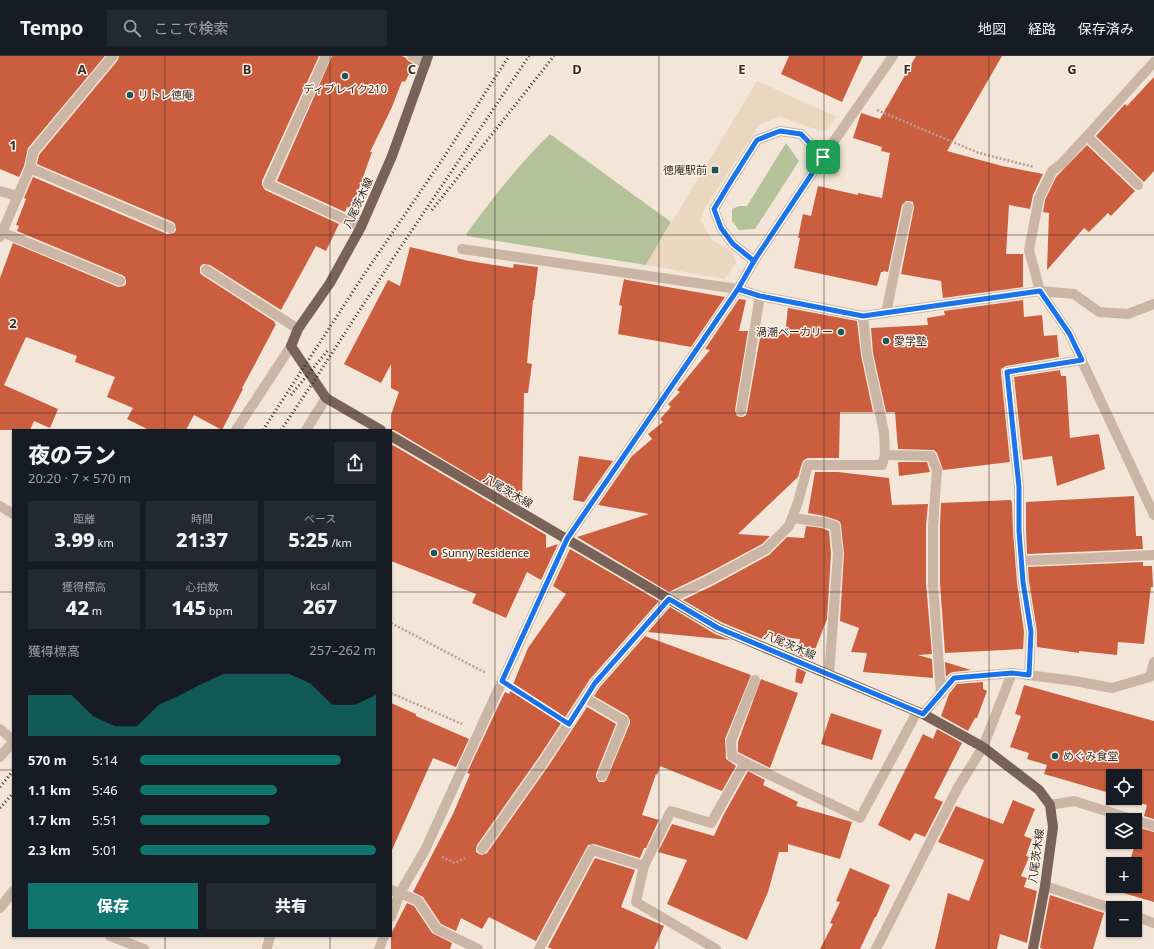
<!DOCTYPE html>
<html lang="ja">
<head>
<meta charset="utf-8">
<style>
	body { margin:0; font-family:"Noto Sans","Noto Sans JP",sans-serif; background:#242831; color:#f1f3f6; height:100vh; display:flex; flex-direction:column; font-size:15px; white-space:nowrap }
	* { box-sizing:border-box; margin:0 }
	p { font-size:13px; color:#9ea1a6 }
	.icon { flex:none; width:22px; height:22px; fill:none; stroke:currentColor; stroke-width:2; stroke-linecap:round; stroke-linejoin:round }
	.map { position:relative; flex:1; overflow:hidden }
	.sheet { position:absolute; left:12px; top:373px; width:380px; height:508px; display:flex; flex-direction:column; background:#171b24; border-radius:0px; box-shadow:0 1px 3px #0004 }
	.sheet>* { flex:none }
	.buttons { position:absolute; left:1106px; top:713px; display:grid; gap:8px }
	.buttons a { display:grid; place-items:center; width:36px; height:36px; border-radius:0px; background:#171b24; box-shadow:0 1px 3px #0004; font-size:20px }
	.pin { position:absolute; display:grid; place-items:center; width:34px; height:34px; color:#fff; margin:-17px; border-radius:8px; box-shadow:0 2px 6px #0006 }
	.round { display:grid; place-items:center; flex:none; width:42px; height:42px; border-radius:0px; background:#242831 }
	.headline { display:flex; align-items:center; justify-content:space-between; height:68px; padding:0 16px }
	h1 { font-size:22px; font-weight:800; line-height:30px }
	.stats { display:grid; grid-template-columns:repeat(3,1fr); gap:6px; height:68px; padding:4px 16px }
	.stats div { display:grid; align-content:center; border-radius:0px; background:#242831; text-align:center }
	.stats b { font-size:20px; font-weight:800 }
	.stats small { font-size:11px; font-weight:400 }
	.stats p { font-size:11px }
	.chart { height:112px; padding:8px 16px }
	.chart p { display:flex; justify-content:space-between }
	.chart svg { width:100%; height:72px; margin-top:4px; fill:#0f766e; opacity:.7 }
	.cta { display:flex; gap:8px; margin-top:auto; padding:8px 16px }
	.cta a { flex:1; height:46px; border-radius:0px; background:#0f766e; color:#fff; font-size:16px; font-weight:800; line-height:46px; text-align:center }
	.cta a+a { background:#242831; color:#f1f3f6 }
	ul { padding:0 16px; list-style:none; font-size:13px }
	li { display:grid; grid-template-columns:64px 48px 1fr; align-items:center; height:30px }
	li i { height:10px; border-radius:5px; background:#0f766e }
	header { display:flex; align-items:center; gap:24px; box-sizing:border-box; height:56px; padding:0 20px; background:#171b24; border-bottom:1px solid #363941 }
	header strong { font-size:19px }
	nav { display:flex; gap:22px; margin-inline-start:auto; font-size:14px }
	.search { width:280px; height:36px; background:#242831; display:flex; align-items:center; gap:10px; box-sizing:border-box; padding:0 14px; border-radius:0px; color:#9ea1a6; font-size:15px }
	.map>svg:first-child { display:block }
	.green { fill:#b5c299 }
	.plaza { fill:#ebd7c0 }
	.building { fill:#cb5e3f }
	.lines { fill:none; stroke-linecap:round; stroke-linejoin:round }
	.path { stroke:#b79f8f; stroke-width:2.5; stroke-dasharray:2 2; stroke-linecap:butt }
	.service { stroke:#cbb6a5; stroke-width:10 }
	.minor { stroke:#cbb6a5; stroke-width:10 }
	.primary { stroke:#796257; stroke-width:10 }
	.rail { stroke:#362b27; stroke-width:3; stroke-dasharray:1 3; stroke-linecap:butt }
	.route-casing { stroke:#fff; stroke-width:8 }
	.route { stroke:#1a73e8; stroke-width:5 }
	.grid { fill:none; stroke:#362b27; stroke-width:1; stroke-opacity:0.55 }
	.poi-dot { fill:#1a575a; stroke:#faf0e6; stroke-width:1.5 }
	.labels { text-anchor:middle; stroke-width:3; stroke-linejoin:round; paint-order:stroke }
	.poi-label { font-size:11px; fill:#362b27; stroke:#faf0e6; text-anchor:start }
	.street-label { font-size:11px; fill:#362b27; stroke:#faf0e6 }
	.grid-label { font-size:13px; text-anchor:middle; font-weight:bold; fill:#362b27; stroke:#faf0e6; stroke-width:3; stroke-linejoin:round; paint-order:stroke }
</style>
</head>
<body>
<header>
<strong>Tempo</strong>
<div class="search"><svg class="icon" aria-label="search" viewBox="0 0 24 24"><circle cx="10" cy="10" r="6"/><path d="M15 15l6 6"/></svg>ここで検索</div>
<nav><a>地図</a><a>経路</a><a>保存済み</a></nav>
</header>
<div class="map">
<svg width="1154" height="893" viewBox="0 0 1154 893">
	<rect width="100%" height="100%" fill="#f3e6d9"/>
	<!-- green -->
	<g class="green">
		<path d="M550,78L671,166L646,209L467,180L466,178C492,143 519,108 550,78Z"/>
		<path d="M786,87L799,105L755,173L739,174L732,165V153L739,150H747Z"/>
	</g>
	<!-- plaza -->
	<path class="plaza" d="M757,25L837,61L826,74L820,75L780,61L760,68L703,155L701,164L712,184L733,196L736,207L725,223L646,209Z"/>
	<!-- building -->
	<g class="building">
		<path d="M0,0H105L28,92L24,110L19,121L0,113Z"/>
		<path d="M119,0H319L262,125V129L265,134L339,168L326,195L316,190L281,254L210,209L203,208L200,211V217L202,219L275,266L274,267L276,268L255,308L242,332L243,333L222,374L194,359L186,374H149L127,363L133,352L107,341L115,321L75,306L77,300L26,281L4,329L58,353L50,372L34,365L30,374H0V222L13,187L118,231L124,230L126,228V225L125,221L122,219L17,175L19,170L16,169L26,143L24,142L33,121L167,178L174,177L176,174L175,168L173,166L37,108L39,99L118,4Z"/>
		<path d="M332,0H402L406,2L408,5L414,8L405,26L402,25L392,51L370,96H372L352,152L347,151L345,156L277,125Z"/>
		<path d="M789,0H863L842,46L781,18Z"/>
		<path d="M916,0H1002L947,95L1002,110L1043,118L1033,139L1030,153L1009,149L1006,198H1023V231L943,242L941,225L901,218L914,152L913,146L909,145H906L902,149L888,216L883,215V216H881L877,230L794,212L800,182H798L803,158L811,160L818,130L858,139V137L882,142L890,97L881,95L882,91L853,82L861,57L880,63Z"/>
		<path d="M1154,21V115L1144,126L1096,80L1125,48L1127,50Z"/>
		<path d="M1087,89L1135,135L1111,160L1108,157L1089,176L1084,172L1047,214L1049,157L1043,156L1045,144L1056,121Z"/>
		<path d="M410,191L469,205L513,212L514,208L538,211L534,244H533L527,307L532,308L528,337H524L522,450L394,374H391V359L399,336L391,332V308L381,327L344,308L388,224L400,230Z"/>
		<path d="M624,223L627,224L725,241L691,291L618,278L622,250L619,249Z"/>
		<path d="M739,243L746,244L739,275H748L735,354L737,360L740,361H743L746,359L747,356L761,276L785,278L788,252L857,265L861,299L873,356H840L839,402H808L804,404L802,407L798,421L738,478L770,480L762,488L708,517L669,536L577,481L649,458L598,449L632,400L652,383L648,378L663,366L660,363L671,351L668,348L680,336L677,334L710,294L705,293Z"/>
		<path d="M1023,244L1024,261L1042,259L1044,280L1057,279L1059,301L1006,310L1001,313V317L1010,406L943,414L937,397L934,394L898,393L895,356H886L873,297L871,272L928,269L927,262L945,259L944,255Z"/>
		<path d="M1060,314L1061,320H1066L1070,382L1099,378L1105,413L1057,430L1052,400L1023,404L1014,321Z"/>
		<path d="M391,388L546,479V492L558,488L541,524L527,516L506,562L472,547L476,538L391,505Z"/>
		<path d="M579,400L613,405L584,446L573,444Z"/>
		<path d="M898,406H927L930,416L899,420Z"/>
		<path d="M815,416H838L889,422L892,449L928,448L926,469V527L932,598L918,599L932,603L933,622L863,616L867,597L851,596L859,572L840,565L844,498L841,469L840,466L837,464L824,460L808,457Z"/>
		<path d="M1134,440L1136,480H1142L1143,493L1027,498L1026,475V446Z"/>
		<path d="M1011,444L1012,447L1013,476L1017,527L1024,576L1023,593L945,597L940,527V469L941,447Z"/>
		<path d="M806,470L822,472L829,475L831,498L827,563L811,604L798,599L800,583L764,579L762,583L721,566L683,544L714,529L769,499L787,481L804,482Z"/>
		<path d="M570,493L659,545L590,623L539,701L477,789L476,793V796L479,798L482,799L487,797L549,709L587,651L616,668L596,718V721L599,726H603L606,725L630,667V664L627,659L594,640L600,631L645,580L751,619L725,683L726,703L736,710L722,735L660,710L657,719L656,718L642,759L659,764L646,792H644L640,802L594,788L588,789L536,885L489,861L482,873L461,862L456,875L441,868L423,841L413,836L453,758L470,718L467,717L502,642L505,636L509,638L528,592L566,538L553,530Z"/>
		<path d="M1143,506V510H1152L1153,531H1151L1144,588L1118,586L1117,599L1079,595V597L1037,591V575L1029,525L1028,511Z"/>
		<path d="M670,551L715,578L730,584L648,576Z"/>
		<path d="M945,606L971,614L953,616L950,617L946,621Z"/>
		<path d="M797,612L806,616L802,628L795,626Z"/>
		<path d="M761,623L798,637L770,712L738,696V686Z"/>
		<path d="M983,626V633L987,635L977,662H975L968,675L941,660L949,638L957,628Z"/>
		<path d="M1024,629L1154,665V763L1144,760L1147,749L1125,742H1135V720H1113V738L1044,718L1047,709L1027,703L1029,697L1010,691L1021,660L1015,658Z"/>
		<path d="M391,647L416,658V660L469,683L456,711L433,702L391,796Z"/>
		<path d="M831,657L882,674L872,704L821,688Z"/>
		<path d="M937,673L962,687L934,742L943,746L925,781L915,777L910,785L878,769L923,678L933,683Z"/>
		<path d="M748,715L765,724L763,729L798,746L796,750L852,766L840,803L788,788V796H779L768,836L747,884L667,848L687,804L658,796L672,768L714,780L723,760Z"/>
		<path d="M1013,744L1035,753L1024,780L1032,783L1026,800L1029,801L1021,820L1027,822L1024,831L1037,835L1027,887L1000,878L997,893H935L948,837L969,845L984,804L938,786L956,750L1003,768Z"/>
		<path d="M1140,772L1154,776V846L1120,836L1122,830H1135V808H1129Z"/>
		<path d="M595,802L635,814L621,851L664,870L654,893H552L548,891Z"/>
		<path d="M850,812L890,829L876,861H875L860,893H820L833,868L830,867L840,846L836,845Z"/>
		<path d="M1050,839L1104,857L1093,893H1043L1040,892Z"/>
		<path d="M407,847L414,850L432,877L452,887L450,893H391V878Z"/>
	</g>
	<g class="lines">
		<!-- path -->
		<g class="path">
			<path d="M877,54L979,97L1034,111"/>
			<path d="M391,567L486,617"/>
			<path d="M518,635L553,658"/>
			<path d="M391,637L462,668"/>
			<path d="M442,801L455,807L465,802"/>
		</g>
		<!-- service -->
		<g class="service">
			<path d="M1087,80L1138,129"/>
			<path d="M30,112L170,172"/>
			<path d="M2,176L120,225"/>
			<path d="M462,193L738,233"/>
			<path d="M754,205L733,188L721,172L714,153L731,125L757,84L780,75L801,78L823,101"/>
			<path d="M206,214L298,273"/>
			<path d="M886,257L908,151"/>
			<path d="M741,355L760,240"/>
			<path d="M885,399L931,400L937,414L933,469V527L941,638"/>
			<path d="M0,450L13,458"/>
			<path d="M792,462L823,466L835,470L838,498L829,619"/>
			<path d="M1021,505L1154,499"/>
			<path d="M1029,619L1031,576L1023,526L1019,475V431L1007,316L1082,304"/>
			<path d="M585,642L624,665L602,720"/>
			<path d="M745,707L732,700L731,685L755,624"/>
			<path d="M482,793L544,705L595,627L669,543L711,523L766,493L789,470L798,446L808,409H882L885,399L884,376L867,298L863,260"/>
			<path d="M644,810L636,846L716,893"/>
			<path d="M110,880L144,893"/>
			<path d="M267,892L270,880"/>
		</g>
		<!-- minor -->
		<g class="minor">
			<path d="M326,0L268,128L361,171"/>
			<path d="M412,0L426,8"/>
			<path d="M1154,6L1087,80L1061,108L1052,115L1039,142L1029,194L1040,235L1069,277L1154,459"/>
			<path d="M0,135L17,140"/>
			<path d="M0,181L30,112L33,96L113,0"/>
			<path d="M738,233L760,240L863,260L1040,235L1074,238L1099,256L1128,258L1154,248"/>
			<path d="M236,374L291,290"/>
			<path d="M306,374L326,342"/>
			<path d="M923,658L954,622L1012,617"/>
			<path d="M0,673L13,684"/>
			<path d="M0,701L13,686"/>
			<path d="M1050,749L1074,745L1154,770"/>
			<path d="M1045,830L1113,853"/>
			<path d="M391,834L400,837L418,845L437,873L478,893"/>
			<path d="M0,852L13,835"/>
			<path d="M1135,860L1154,867"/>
			<path d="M391,861L400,837L425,794L567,483L738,233L754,205L823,101L893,0"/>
			<path d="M379,893L384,880"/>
			<path d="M539,893L592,794L644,810L671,755L711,767L745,707L860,762L917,656"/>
			<path d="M876,893L957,733L983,691L1012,617L1075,625L1112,632L1150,621L1154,606"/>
		</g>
		<!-- primary -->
		<g class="primary">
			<path d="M381,374L326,342L291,290L298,273L330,227L361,171L392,100L428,0"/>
			<path d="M391,380L718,572L923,658L983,691L1039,734L1050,749L1053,771L1045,830L1033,893"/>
		</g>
		<!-- rail -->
		<g class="rail">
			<path d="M432,154L554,0"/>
			<path d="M291,339L329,293"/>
			<path d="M263,374L365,217L444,101L509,0"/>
			<path d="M281,374L314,325L394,201L529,0"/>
			<path d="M0,731L13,715"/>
			<path d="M0,752L13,737"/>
		</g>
	</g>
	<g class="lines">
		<defs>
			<path id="route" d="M823,101L754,205L738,233L567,483L502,625L569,668L595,627L669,543L718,572L923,658L954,622L1012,617L1029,619L1031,576L1023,526L1019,475V431L1007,316L1082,304L1069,277L1040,235L863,260L760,240L738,233L754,205L733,188L721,172L714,153L731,125L757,84L780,75L801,78L823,101"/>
		</defs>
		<!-- route casing -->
		<use href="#route" class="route-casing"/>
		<!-- route -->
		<use href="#route" class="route"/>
	</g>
	<!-- grid -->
	<path class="grid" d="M165,0V374M330,0V374M495,0V893M659,0V893M824,0V893M989,0V893M0,179H1154M0,357H1154M0,536H13M391,536H1154M0,714H13M391,714H1154M165,880V893M330,880V893"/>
	<!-- markers -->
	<g class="poi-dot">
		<circle cx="345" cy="20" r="4"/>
		<circle cx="130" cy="39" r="4"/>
		<rect x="711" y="110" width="8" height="8" rx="2"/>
		<circle cx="841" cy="276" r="4"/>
		<circle cx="886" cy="285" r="4"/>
		<circle cx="434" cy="497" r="4"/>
		<circle cx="1055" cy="700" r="4"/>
	</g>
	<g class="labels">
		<!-- poi labels -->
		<g class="poi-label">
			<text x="345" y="37" text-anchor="middle">ディブレイク210</text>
			<text x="138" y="43">リトレ徳庵</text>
			<text x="707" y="118" text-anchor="end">徳庵駅前</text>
			<text x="833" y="280" text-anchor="end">渦潮ベーカリー</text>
			<text x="894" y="289">愛学塾</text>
			<text x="442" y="501">Sunny Residence</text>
			<text x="1063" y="704">めぐみ食堂</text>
		</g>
		<!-- street labels -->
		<g class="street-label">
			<text transform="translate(358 147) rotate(-65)" y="4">八尾茨木線</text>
			<text transform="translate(508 435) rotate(30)" y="4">八尾茨木線</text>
			<text transform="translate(790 589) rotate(23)" y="4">八尾茨木線</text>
			<text transform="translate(1036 800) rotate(-82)" y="4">八尾茨木線</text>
		</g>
	</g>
	<g class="grid-label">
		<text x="82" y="18">A</text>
		<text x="247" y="18">B</text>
		<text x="412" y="18">C</text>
		<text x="577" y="18">D</text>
		<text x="742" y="18">E</text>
		<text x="907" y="18">F</text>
		<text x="1072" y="18">G</text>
		<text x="13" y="94">1</text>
		<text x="13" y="272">2</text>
	</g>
</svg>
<div class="buttons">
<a><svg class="icon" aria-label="locate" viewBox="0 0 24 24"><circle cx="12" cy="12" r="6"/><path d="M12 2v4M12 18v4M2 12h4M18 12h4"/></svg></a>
<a><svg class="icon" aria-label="layers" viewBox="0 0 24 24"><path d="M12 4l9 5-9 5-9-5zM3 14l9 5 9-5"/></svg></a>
<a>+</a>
<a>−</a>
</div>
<div class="pin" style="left:823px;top:101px;background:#1e9e55"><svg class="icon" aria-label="arrive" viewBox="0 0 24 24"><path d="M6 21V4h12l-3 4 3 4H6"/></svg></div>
<section class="sheet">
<div class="headline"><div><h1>夜のラン</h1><p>20:20 · 7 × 570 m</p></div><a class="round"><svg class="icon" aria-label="share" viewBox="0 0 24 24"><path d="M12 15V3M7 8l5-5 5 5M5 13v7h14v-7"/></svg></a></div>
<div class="stats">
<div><p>距離</p><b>3.99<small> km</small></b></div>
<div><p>時間</p><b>21:37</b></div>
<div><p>ペース</p><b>5:25<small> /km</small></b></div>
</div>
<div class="stats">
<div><p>獲得標高</p><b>42<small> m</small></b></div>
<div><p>心拍数</p><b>145<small> bpm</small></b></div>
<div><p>kcal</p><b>267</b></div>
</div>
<div class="chart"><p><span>獲得標高</span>257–262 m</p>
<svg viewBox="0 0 160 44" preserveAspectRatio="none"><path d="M0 44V19L10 19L20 19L30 32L40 38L50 38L60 25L70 19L80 12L90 6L100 6L110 6L120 6L130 12L140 25L150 25L160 19V44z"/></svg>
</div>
<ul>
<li><b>570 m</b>5:14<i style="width:85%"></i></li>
<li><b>1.1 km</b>5:46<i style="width:58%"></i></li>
<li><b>1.7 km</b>5:51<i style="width:55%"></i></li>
<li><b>2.3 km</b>5:01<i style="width:100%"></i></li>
</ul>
<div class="cta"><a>保存</a><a>共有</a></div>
</section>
</div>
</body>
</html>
